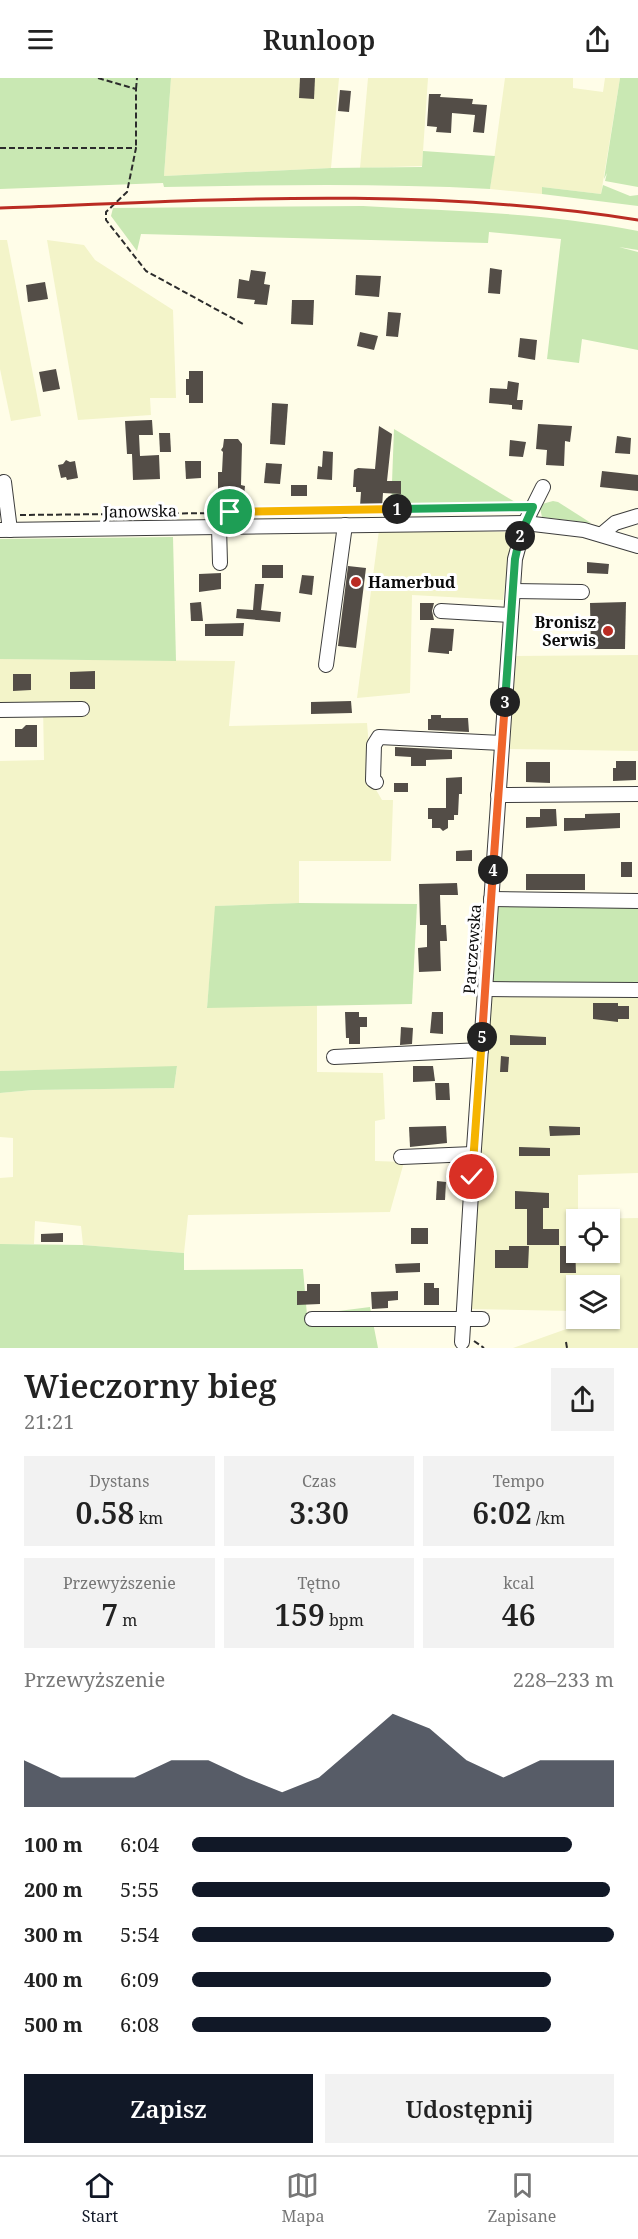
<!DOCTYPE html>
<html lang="pl">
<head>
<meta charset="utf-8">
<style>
	body { margin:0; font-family:"Noto Serif",serif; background:#f2f2f2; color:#222; height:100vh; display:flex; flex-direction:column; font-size:22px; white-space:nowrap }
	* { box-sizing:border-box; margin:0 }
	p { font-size:20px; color:#767676 }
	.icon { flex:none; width:33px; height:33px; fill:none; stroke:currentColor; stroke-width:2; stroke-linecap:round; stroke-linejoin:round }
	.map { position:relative; height:1270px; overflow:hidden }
	.sheet { display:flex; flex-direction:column; background:#fff; flex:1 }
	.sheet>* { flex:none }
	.buttons { position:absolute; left:566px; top:1131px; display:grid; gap:12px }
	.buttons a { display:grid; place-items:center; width:54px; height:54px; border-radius:0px; background:#fff; box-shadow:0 2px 4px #0004; font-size:30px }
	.pin { position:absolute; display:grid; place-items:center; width:51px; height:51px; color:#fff; margin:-26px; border:3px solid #fff; border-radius:50%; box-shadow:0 2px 6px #0007 }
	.km { position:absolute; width:30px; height:30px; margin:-15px; border-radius:50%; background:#222; color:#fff; font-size:16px; line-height:30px; text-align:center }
	.round { display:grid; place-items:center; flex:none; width:63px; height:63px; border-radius:0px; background:#f2f2f2 }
	.head { display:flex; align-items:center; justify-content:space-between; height:102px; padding:0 24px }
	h1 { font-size:33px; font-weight:600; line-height:45px }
	.metrics { display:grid; grid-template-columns:repeat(3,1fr); gap:9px; height:102px; padding:6px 24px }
	.metrics div { display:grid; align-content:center; border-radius:0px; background:#f2f2f2; text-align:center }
	.metrics b { font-size:30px; font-weight:600 }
	.metrics small { font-size:16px; font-weight:400 }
	.metrics p { font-size:16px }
	.chart { height:168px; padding:12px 24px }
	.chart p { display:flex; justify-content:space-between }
	.chart svg { width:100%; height:108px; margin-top:6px; fill:#111827; opacity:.7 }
	.primary-button { display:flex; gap:12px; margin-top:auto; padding:12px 24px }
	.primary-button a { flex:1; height:69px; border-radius:0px; background:#111827; color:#fff; font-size:24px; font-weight:600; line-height:69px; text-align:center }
	.primary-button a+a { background:#f2f2f2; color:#222 }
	ul { padding:0 24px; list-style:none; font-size:20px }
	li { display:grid; grid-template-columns:96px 72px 1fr; align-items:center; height:45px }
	li i { height:15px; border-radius:8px; background:#111827 }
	header { display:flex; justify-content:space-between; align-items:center; height:78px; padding:0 24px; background:#fff; font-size:27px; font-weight:600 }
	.tab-bar { display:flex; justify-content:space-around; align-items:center; height:84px; border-top:2px solid #e0e0e0; background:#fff; font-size:16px; color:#767676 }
	.tab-bar a { display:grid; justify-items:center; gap:3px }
	.tab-bar .current { color:#111827 }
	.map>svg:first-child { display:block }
	.farmland { fill:#f3f4c9; fill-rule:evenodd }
	.green { fill:#c9e8b3 }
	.building { fill:#534d47 }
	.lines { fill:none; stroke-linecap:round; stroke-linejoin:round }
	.minor-casing { stroke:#3d3d3d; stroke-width:16 }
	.path { stroke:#2c2c2c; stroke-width:2; stroke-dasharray:6 3; stroke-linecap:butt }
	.minor { stroke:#fff; stroke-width:14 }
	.rail { stroke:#ba2c23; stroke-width:3 }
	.split-1-casing { stroke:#fff; stroke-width:12 }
	.split-2-casing { stroke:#fff; stroke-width:12 }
	.split-3-casing { stroke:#fff; stroke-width:12 }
	.split-4-casing { stroke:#fff; stroke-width:12 }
	.split-5-casing { stroke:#fff; stroke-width:12 }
	.split-6-casing { stroke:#fff; stroke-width:12 }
	.split-1 { stroke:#f5b400; stroke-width:8 }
	.split-2 { stroke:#22a559; stroke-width:8 }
	.split-3 { stroke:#22a559; stroke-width:8 }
	.split-4 { stroke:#f0652b; stroke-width:8 }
	.split-5 { stroke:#f0652b; stroke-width:8 }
	.split-6 { stroke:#f5b400; stroke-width:8 }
	.poi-dot { fill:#ba2c23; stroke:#fff; stroke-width:2 }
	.labels { text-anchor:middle; stroke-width:6; stroke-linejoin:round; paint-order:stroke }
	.street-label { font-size:16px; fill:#0a0a0a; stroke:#fff }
	.poi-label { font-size:16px; font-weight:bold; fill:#0a0a0a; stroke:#fff; text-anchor:start }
</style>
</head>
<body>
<header><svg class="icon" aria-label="menu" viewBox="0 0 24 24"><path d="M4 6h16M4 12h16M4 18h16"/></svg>Runloop<svg class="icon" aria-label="share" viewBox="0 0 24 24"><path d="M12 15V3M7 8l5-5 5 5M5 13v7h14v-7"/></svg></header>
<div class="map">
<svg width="638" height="1270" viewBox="0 0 638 1270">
	<rect width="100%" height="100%" fill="#fffde8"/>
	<!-- farmland -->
	<g class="farmland">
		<path d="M171,0H339L331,90L164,98Z"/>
		<path d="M368,0H428L422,88L360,90Z"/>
		<path d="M505,0H573V10L603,14L605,0H620L601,116L542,109V116L490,111Z"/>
		<path d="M0,162H7L41,338L11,343L0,291Z"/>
		<path d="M47,162L84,167L95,182L173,232L176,320H150L151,337L78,342Z"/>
		<path d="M379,452L513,454L503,522L412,517L410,615L357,620Z"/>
		<path d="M638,577V673L510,671L513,578Z"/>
		<path d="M0,581L235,583L229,648L367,645L372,705L382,722H393L391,783H299V825L216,828L207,929L317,927V994L383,995L385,1041L375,1043V1083L404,1084L390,1134L188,1137L184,1175L83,1167L81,1148L35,1143L34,1166H0V1100L13,1099V1060L0,1059V1015L33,1012L174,1010L177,989L0,993V683L44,682L43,628L0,629Z"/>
		<path d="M638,916V1095L578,1097V1141L638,1140V1270H513L572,1249V1233L470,1231L486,951L492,918ZM576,1142H609V1174H576ZM576,1208H609V1240H576Z"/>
	</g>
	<!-- green -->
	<g class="green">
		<path d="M0,0H171L164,98L331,90L422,89L423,73L495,78L490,111C381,105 273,107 164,109L163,105L0,111Z"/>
		<path d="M620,0H638V109L605,103L607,95L604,101Z"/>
		<path d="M603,107L630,118L638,117V128L542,116V109L601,116Z"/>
		<path d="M363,128C455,133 548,135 638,153V172L619,169L638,174V272L582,261L579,285L547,281L561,161L489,154L488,165L141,156L137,173L111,138L113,130Z"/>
		<path d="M394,351L520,427L391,431Z"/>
		<path d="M553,423L558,424L591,445L542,439L540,430L542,426Z"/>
		<path d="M173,459L176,583L0,581V461Z"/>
		<path d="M299,825L417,826L412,926L207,930L215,828Z"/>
		<path d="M495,825L638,826V905L492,904Z"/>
		<path d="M177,988L174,1010L33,1012L0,1015V993Z"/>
		<path d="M0,1166L83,1167L184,1175V1192L303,1191L307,1237L370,1229L378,1270H0Z"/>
	</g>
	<!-- building -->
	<g class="building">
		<path d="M300,0H315L314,21L299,20Z"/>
		<path d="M340,12L351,13L349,34L338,33Z"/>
		<path d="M429,16H441L440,19L473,21L472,26L487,27L484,55L473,54L475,37L452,35L451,55L436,54L437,49L427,48Z"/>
		<path d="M490,190L502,192L500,216L488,215Z"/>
		<path d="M251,192L266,194L264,206L270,207L267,227L254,226L255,222L237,220L239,201L249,203Z"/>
		<path d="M356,197L381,198L379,219L355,217Z"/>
		<path d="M45,204L48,221L28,224L26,207Z"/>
		<path d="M292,222H314L313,247L291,246Z"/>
		<path d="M388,234L401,235L398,259L386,258Z"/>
		<path d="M360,254L378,258L374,272L357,268Z"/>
		<path d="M520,260L537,262L535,282L518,279Z"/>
		<path d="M56,291L60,311L43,314L39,294Z"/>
		<path d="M189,293H203V325H189V317H186V301H189Z"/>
		<path d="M508,303L519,305L517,322H523L522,332L512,331V327L489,325L490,310L507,311Z"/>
		<path d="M272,325L288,326L285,367L270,366Z"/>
		<path d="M152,342L153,357H139L140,378L159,377L160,401L133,402L132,376H127L125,343Z"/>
		<path d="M538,346L572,348L570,364L565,363L564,388L546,387L547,372L536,371Z"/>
		<path d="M379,348L392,356L387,403H401V416L383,415L382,429L360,428L361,414H356V409H353L354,392L358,390L375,391Z"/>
		<path d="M159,355H170L171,374H160Z"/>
		<path d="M617,358L631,360L630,376L615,375Z"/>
		<path d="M224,361H238L242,366L241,407L245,408L244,418H218V394H222L223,374L221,372L223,369Z"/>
		<path d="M510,362L526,364L523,379L509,378Z"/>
		<path d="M323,373L333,374L332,402L317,401L318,388L322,389Z"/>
		<path d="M66,382L70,384L75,383L78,400L67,402L66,399L61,400L58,387L63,386Z"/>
		<path d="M185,383H201V400L186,401Z"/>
		<path d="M266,385L282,386L280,406L264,405Z"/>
		<path d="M602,393L638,397V413L600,409Z"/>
		<rect x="291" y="407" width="16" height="11"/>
		<path d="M587,484L609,486L608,496L587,495Z"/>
		<rect x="262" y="487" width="21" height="13"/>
		<path d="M348,488L366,490L356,570L338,568Z"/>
		<path d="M221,495V511L199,514V496Z"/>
		<path d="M302,497L314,498L312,517L299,515Z"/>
		<path d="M255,506H264L261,532L281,534L280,544L236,540L237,531L253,532Z"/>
		<path d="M201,524L203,543H191L190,525Z"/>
		<path d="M626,524L625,571H591L590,525Z"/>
		<path d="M420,525H434L432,533L434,542H420Z"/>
		<path d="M244,545L243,558H205V546Z"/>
		<path d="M431,550L454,551L452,573H449V576L428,574Z"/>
		<path d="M95,593V611H70V594Z"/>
		<path d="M13,596H31V612L13,613Z"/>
		<path d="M351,623L352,635L311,636V624Z"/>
		<path d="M431,637H441V640H468L469,654L428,652V641H431Z"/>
		<path d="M26,647H37V669H15V651H22Z"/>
		<path d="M395,669L452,672V681L426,682V688H411V679L395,678Z"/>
		<path d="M616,683H636V702L613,703V690H616Z"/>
		<path d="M526,684H550V705L526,704Z"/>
		<path d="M462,699V716H459L458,737H454V742H448V750L443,753L440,750H432V741H428V730H446V700Z"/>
		<rect x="394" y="705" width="14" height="9"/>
		<path d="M540,731H556L557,748L526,750V739H540Z"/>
		<path d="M620,735V750L564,753V740H585V736Z"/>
		<path d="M472,772V783H456V773Z"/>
		<rect x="621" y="784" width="11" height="15"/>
		<rect x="526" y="796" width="59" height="16"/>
		<path d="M457,805L458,817H440L441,847H446L447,863H440L441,893L419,894L418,870L427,869V847H420L419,806Z"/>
		<path d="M593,925H618V928H629V941H618V944L593,941Z"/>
		<path d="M345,934H359V939H367V949H360V966H349V960H346Z"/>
		<path d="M432,934H443V956L430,955Z"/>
		<path d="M401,949L413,950L412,966L400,967Z"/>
		<path d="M510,957L546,959V967H510Z"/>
		<path d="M501,978L509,979L508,994H500Z"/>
		<path d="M413,988H433L435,1003L413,1004Z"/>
		<path d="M435,1005H449L450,1022H436Z"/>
		<path d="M446,1048L447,1065L410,1069L409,1049Z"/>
		<path d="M549,1048L580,1049V1057L550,1058Z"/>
		<path d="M519,1069L550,1070V1078H519Z"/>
		<path d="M437,1103L446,1104L445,1122H436Z"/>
		<path d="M515,1113L549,1115V1130H543V1151H559V1167H527V1131H515Z"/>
		<rect x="411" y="1150" width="17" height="16"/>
		<path d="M63,1155V1164H41V1156Z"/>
		<path d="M509,1168H529L528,1190H495V1172H509Z"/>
		<path d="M560,1168H575L576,1195H560Z"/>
		<path d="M420,1185V1194L396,1195L395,1186Z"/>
		<path d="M424,1205H434V1210H439V1227H424Z"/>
		<path d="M307,1206H320V1226L297,1227V1213H307Z"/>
		<path d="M398,1213V1222L388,1223V1230L372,1231L371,1214Z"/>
	</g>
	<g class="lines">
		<defs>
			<g id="minor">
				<path d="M4,404L10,452"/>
				<path d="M219,449L220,485"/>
				<path d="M0,452L525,445L584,452L638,468"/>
				<path d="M602,456L615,445L638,438"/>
				<path d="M513,513L582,514"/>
				<path d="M441,533L511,537"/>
				<path d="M326,587L345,447"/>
				<path d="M0,632L82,631"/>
				<path d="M376,704L373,702L374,667L379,659L502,665"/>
				<path d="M498,717L638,716"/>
				<path d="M491,821L638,823"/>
				<path d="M486,911L638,912"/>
				<path d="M334,979L481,972"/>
				<path d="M401,1079L473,1076"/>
				<path d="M312,1241H482"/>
				<path d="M462,1264L472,1099L515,481L525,445L543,409"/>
			</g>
		</defs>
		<!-- minor casing -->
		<use href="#minor" class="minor-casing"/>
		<!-- path -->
		<g class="path">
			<path d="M98,0L136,11V70"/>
			<path d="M136,11L137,0"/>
			<path d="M0,70H136L127,114L106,134V142L146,193L243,246"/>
			<path d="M20,437L322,434L518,429"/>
			<path d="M474,1263L484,1270"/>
			<path d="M566,1264L567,1270"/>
		</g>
		<!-- minor -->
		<use href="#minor" class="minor"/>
		<!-- rail -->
		<path class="rail" d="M0,130C213,122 426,108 638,142"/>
	</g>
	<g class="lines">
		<defs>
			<path id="split-1" d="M230,434L397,431"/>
			<path id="split-2" d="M397,431L533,429L520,458"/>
			<path id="split-3" d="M505,624L515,481L520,458"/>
			<path id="split-4" d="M493,792L505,624"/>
			<path id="split-5" d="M482,959L493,792"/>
			<path id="split-6" d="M472,1099L482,959"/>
		</defs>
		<!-- split-1 casing -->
		<use href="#split-1" class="split-1-casing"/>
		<!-- split-2 casing -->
		<use href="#split-2" class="split-2-casing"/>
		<!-- split-3 casing -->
		<use href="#split-3" class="split-3-casing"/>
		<!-- split-4 casing -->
		<use href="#split-4" class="split-4-casing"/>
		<!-- split-5 casing -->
		<use href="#split-5" class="split-5-casing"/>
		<!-- split-6 casing -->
		<use href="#split-6" class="split-6-casing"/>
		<!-- split-1 -->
		<use href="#split-1" class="split-1"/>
		<!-- split-2 -->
		<use href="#split-2" class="split-2"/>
		<!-- split-3 -->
		<use href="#split-3" class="split-3"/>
		<!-- split-4 -->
		<use href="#split-4" class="split-4"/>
		<!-- split-5 -->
		<use href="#split-5" class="split-5"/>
		<!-- split-6 -->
		<use href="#split-6" class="split-6"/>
	</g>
	<!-- markers -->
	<g class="poi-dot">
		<circle cx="356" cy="504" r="6"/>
		<circle cx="608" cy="553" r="6"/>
	</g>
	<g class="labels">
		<!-- street labels -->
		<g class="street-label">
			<text transform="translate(140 433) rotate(-1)" y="6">Janowska</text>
			<text transform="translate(472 871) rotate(-86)" y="6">Parczewska</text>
		</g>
		<!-- poi labels -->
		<g class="poi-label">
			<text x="368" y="510">Hamerbud</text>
			<text x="596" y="550" text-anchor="end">Bronisz<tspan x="596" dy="18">Serwis</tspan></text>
		</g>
	</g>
</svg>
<div class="buttons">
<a><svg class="icon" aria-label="locate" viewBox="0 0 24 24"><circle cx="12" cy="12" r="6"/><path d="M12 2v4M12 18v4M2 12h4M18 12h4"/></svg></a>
<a><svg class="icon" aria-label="layers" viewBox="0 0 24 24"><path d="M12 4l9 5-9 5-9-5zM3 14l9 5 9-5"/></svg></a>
</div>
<div class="pin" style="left:230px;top:434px;background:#1e9e55"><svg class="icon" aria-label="arrive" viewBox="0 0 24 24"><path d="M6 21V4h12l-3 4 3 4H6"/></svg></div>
<div class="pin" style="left:472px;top:1099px;background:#d93025"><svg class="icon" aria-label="check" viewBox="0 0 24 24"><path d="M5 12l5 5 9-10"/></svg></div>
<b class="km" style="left:397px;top:431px">1</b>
<b class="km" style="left:520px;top:458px">2</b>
<b class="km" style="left:505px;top:624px">3</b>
<b class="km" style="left:493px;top:792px">4</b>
<b class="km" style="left:482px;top:959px">5</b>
</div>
<section class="sheet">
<div class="head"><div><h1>Wieczorny bieg</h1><p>21:21</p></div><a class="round"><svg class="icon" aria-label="share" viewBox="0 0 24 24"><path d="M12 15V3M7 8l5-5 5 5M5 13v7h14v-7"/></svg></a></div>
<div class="metrics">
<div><p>Dystans</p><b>0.58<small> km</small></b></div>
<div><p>Czas</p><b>3:30</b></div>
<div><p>Tempo</p><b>6:02<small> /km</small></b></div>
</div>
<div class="metrics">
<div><p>Przewyższenie</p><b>7<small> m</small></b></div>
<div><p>Tętno</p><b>159<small> bpm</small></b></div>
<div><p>kcal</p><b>46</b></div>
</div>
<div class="chart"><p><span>Przewyższenie</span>228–233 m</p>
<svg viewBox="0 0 160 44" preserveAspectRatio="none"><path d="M0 44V25L10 32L20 32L30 32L40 25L50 25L60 32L70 38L80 32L90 19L100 6L110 12L120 25L130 32L140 25L150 25L160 25V44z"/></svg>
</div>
<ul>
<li><b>100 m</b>6:04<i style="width:90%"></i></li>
<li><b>200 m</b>5:55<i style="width:99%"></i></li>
<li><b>300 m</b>5:54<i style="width:100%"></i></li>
<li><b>400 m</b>6:09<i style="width:85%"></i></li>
<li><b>500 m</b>6:08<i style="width:85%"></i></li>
</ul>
<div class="primary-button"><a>Zapisz</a><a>Udostępnij</a></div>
</section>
<nav class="tab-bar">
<a class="current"><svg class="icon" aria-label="home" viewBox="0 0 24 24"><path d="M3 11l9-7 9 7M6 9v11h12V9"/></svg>Start</a>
<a><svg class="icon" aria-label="map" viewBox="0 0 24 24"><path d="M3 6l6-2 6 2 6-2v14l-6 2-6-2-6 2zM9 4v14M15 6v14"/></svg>Mapa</a>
<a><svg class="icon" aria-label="saved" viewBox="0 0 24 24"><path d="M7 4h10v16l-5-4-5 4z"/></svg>Zapisane</a>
</nav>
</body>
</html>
